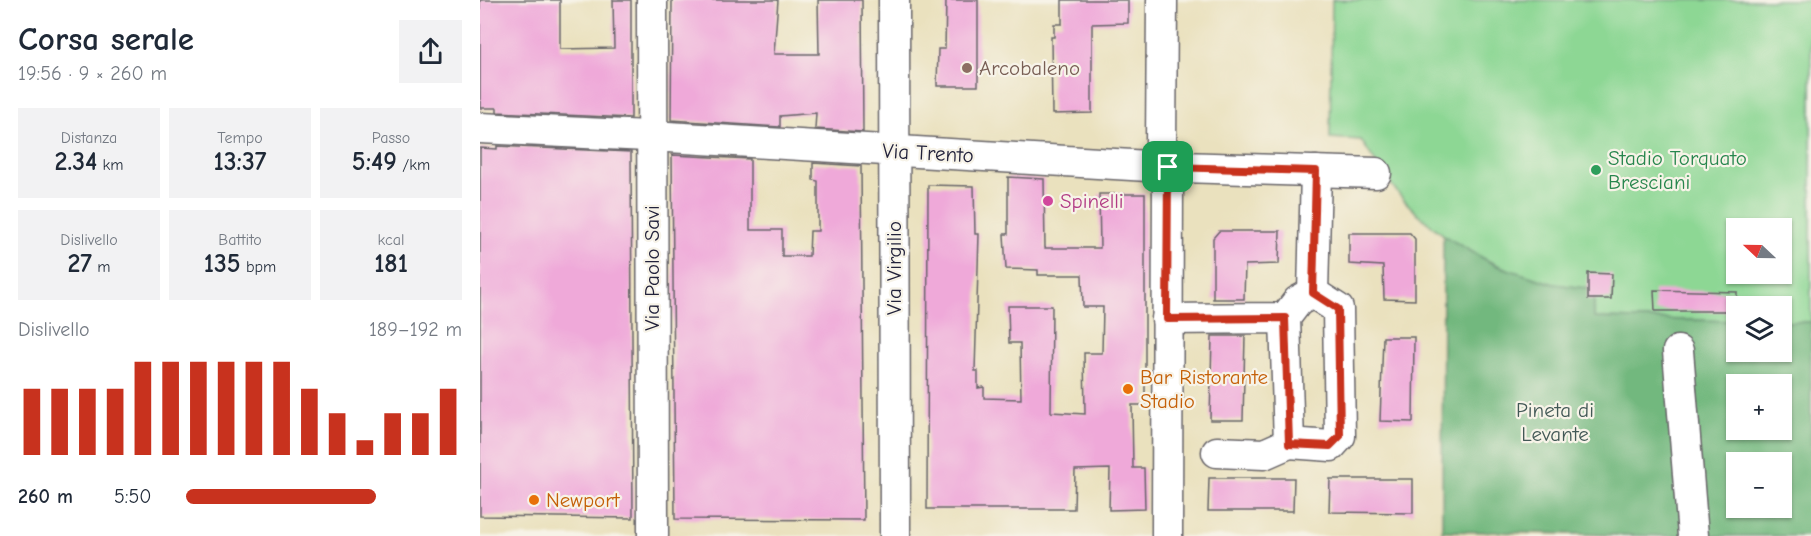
<!DOCTYPE html>
<html lang="it">
<head>
<meta charset="utf-8">
<style>
	body { margin:0; font-family:"Comic Neue",sans-serif; background:#f2f2f3; color:#1f2937; height:100vh; display:flex; flex-direction:column; font-size:22px; white-space:nowrap }
	* { box-sizing:border-box; margin:0 }
	p { font-size:20px; color:#747a83 }
	.icon { flex:none; width:33px; height:33px; fill:none; stroke:currentColor; stroke-width:2; stroke-linecap:round; stroke-linejoin:round }
	.map { position:relative; flex:1; overflow:hidden }
	.sheet { display:flex; flex-direction:column; background:#fff; width:480px }
	.sheet>* { flex:none }
	.needle { width:39px; rotate:292deg }
	.controls { position:absolute; left:1246px; top:218px; display:grid; gap:12px }
	.controls a { display:grid; place-items:center; width:66px; height:66px; border-radius:0px; background:#fff; box-shadow:0 2px 4px #0004; font-size:30px }
	.pin { position:absolute; display:grid; place-items:center; width:51px; height:51px; color:#fff; margin:-26px; border-radius:12px; box-shadow:0 3px 9px #0006 }
	.round { display:grid; place-items:center; flex:none; width:63px; height:63px; border-radius:0px; background:#f2f2f3 }
	.overview { display:flex; align-items:center; justify-content:space-between; height:102px; padding:0 18px }
	h1 { font-size:33px; font-weight:700; line-height:45px }
	.metrics { display:grid; grid-template-columns:repeat(3,1fr); gap:9px; height:102px; padding:6px 18px }
	.metrics div { display:grid; align-content:center; border-radius:0px; background:#f2f2f3; text-align:center }
	.metrics b { font-size:26px; font-weight:700 }
	.metrics small { font-size:16px; font-weight:400 }
	.metrics p { font-size:16px }
	.chart { height:168px; padding:12px 18px }
	.chart p { display:flex; justify-content:space-between }
	.chart svg { width:100%; height:108px; margin-top:6px; stroke:#c8321e; stroke-width:6 }
	ul { padding:0 18px; list-style:none; font-size:20px }
	li { display:grid; grid-template-columns:96px 72px 1fr; align-items:center; height:45px }
	li i { height:15px; border-radius:8px; background:#c8321e }
	main { display:flex; flex:1; min-height:0 }
	.map>svg:first-child { display:block }
	.green { fill:#8dd794; stroke:#587c68; stroke-width:1.5; fill-rule:evenodd }
	.forest { fill:#72b87e; stroke:#4a6d5c; stroke-width:1.5; fill-rule:evenodd }
	.building { fill:#efa9d9 }
	.lines { fill:none; stroke-linecap:round; stroke-linejoin:round }
	.minor-casing { stroke:#686569; stroke-width:33 }
	.minor { stroke:#fff; stroke-width:30 }
	.route-casing { stroke:#fff; stroke-width:12 }
	.route { stroke:#c8321e; stroke-width:8 }
	.education-dot { fill:#8d6e63; stroke:#f7f3e8; stroke-width:2 }
	.leisure-dot { fill:#2e9e5b; stroke:#f7f3e8; stroke-width:2 }
	.hotel-dot { fill:#d1479c; stroke:#f7f3e8; stroke-width:2 }
	.food-dot { fill:#e8710a; stroke:#f7f3e8; stroke-width:2 }
	.labels { text-anchor:middle; stroke-width:4.5; stroke-linejoin:round; paint-order:stroke }
	.education-label { font-size:21px; fill:#785e54; stroke:#f7f3e8; text-anchor:start }
	.street-label { font-size:21px; fill:#22223b; stroke:#f7f3e8 }
	.leisure-label { font-size:21px; fill:#27864d; stroke:#f7f3e8; text-anchor:start }
	.hotel-label { font-size:21px; fill:#b23c85; stroke:#f7f3e8; text-anchor:start }
	.food-label { font-size:21px; fill:#c56008; stroke:#f7f3e8; text-anchor:start }
	.park-label { font-size:21px; fill:#425856; stroke:#f7f3e8 }
</style>
</head>
<body>
<main>
<section class="sheet">
<div class="overview"><div><h1>Corsa serale</h1><p>19:56 · 9 × 260 m</p></div><a class="round"><svg class="icon" aria-label="share" viewBox="0 0 24 24"><path d="M12 15V3M7 8l5-5 5 5M5 13v7h14v-7"/></svg></a></div>
<div class="metrics">
<div><p>Distanza</p><b>2.34<small> km</small></b></div>
<div><p>Tempo</p><b>13:37</b></div>
<div><p>Passo</p><b>5:49<small> /km</small></b></div>
</div>
<div class="metrics">
<div><p>Dislivello</p><b>27<small> m</small></b></div>
<div><p>Battito</p><b>135<small> bpm</small></b></div>
<div><p>kcal</p><b>181</b></div>
</div>
<div class="chart"><p><span>Dislivello</span>189–192 m</p>
<svg viewBox="0 0 160 44" preserveAspectRatio="none"><path d="M5 44V17M15 44V17M25 44V17M35 44V17M45 44V6M55 44V6M65 44V6M75 44V6M85 44V6M95 44V6M105 44V17M115 44V27M125 44V38M135 44V27M145 44V27M155 44V17"/></svg>
</div>
<ul>
<li><b>260 m</b>5:50<i style="width:69%"></i></li>
</ul>
</section>
<div class="map">
<svg width="1331" height="536" viewBox="0 0 1331 536">
	<rect width="100%" height="100%" fill="#f7f3e8"/>
	<filter id="ink" filterUnits="userSpaceOnUse"><feTurbulence type="fractalNoise" baseFrequency=".0167" numOctaves="2"/><feDisplacementMap in="SourceGraphic" scale="12" xChannelSelector="R" yChannelSelector="G"/><feConvolveMatrix kernelMatrix="1 2 1 2 8 2 1 2 1" color-interpolation-filters="sRGB"/></filter>
	<filter id="wash" filterUnits="userSpaceOnUse"><feTurbulence type="fractalNoise" baseFrequency=".008" numOctaves="4" result="noise"/><feDisplacementMap in="SourceGraphic" scale="24" xChannelSelector="R" yChannelSelector="G"/><feGaussianBlur stdDeviation="1.35" result="paint"/><feColorMatrix in="noise" values="0 0 0 0 0 0 0 0 0 0 0 0 0 0 0 0 0 1.4 0 .05"/><feComposite in="paint" operator="in"/></filter>
	<g filter="url(#wash)">
		<rect width="100%" height="100%" fill="#eae1be"/>
		<!-- green -->
		<path class="green" d="M852,0H1331V322H1302V306H1257V321L1114,318V289C1101,288 1086,287 1073,284C1018,270 962,242 924,200C907,181 894,160 881,140L850,138ZM1257,228H1302V273H1257Z"/>
		<!-- forest -->
		<path class="forest" d="M963,235L1015,265L1074,284L1114,289V318L1257,321V351H1302V322H1331V536H1181L962,531ZM1257,384H1302V429H1257ZM1257,462H1302V507H1257Z"/>
		<g id="blocks">
			<!-- building -->
			<g class="building">
				<path d="M0,0H80V49L134,48L133,0H151V118L17,112V108H0Z"/>
				<path d="M192,0H298L294,54H339L338,0H382L383,132L335,129L336,113L300,116V127L191,120Z"/>
				<path d="M466,0H498V86H457L458,49H465Z"/>
				<path d="M582,0H648V23L612,24V113L572,114L571,37H574V24H582Z"/>
				<path d="M17,146L151,152L153,518L0,516V148L17,149Z"/>
				<path d="M192,155L270,159V230H302V256H329L330,231H338V181L333,180V163L381,166L384,520L195,519Z"/>
				<path d="M528,177L564,179L565,248H620L619,194H665V405H652L653,468H664L665,509L629,510L630,469L595,470L594,509H447L448,185L494,186L495,234H499L495,371H498V388L504,387V398L541,399L540,343H529L528,306H572L571,412L605,414L604,353H622L623,307H603L602,275H558V270L526,269L524,234H528Z"/>
				<path d="M739,231H800L799,264L765,265L764,299H733V238Z"/>
				<path d="M869,233H930L935,239V300L904,299L903,266L869,264Z"/>
				<path d="M1108,273L1132,274L1131,299H1108Z"/>
				<path d="M1174,290L1257,292V311H1175Z"/>
				<path d="M732,336H765L763,420H730Z"/>
				<path d="M903,337H934L933,422L900,421Z"/>
				<path d="M729,478H814L813,511H728Z"/>
				<path d="M850,479H933V513L849,512Z"/>
			</g>
		</g>
	</g>
	<g filter="url(#ink)">
		<use href="#blocks" fill-opacity="0" stroke="#686569" stroke-width="1.5"/>
		<g class="lines">
			<defs>
				<g id="minor">
					<path d="M172,0L173,536"/>
					<path d="M414,0L415,536"/>
					<path d="M682,0L681,147L688,167L687,536"/>
					<path d="M0,128L188,137L668,166L896,173"/>
					<path d="M833,293L836,171"/>
					<path d="M687,319L805,318L809,443L851,446L860,436L858,309L833,293L818,301L805,318"/>
					<path d="M1198,351L1213,536"/>
					<path d="M737,452L784,454L809,443"/>
				</g>
			</defs>
			<!-- minor casing -->
			<use href="#minor" class="minor-casing"/>
			<!-- minor -->
			<use href="#minor" class="minor"/>
		</g>
	</g>
	<g class="lines" filter="url(#ink)">
		<defs>
			<path id="route" d="M688,167L836,171L833,293L858,309L860,436L850,446L809,444L805,318L687,319Z"/>
		</defs>
		<!-- route casing -->
		<use href="#route" class="route-casing"/>
		<!-- route -->
		<use href="#route" class="route"/>
	</g>
	<!-- markers -->
	<circle class="education-dot" cx="487" cy="68" r="6"/>
	<circle class="leisure-dot" cx="1116" cy="170" r="6"/>
	<circle class="hotel-dot" cx="568" cy="201" r="6"/>
	<g class="food-dot">
		<circle cx="648" cy="389" r="6"/>
		<circle cx="54" cy="500" r="6"/>
	</g>
	<g class="labels">
		<!-- education labels -->
		<g class="education-label">
			<text x="499" y="75">Arcobaleno</text>
		</g>
		<!-- street labels -->
		<g class="street-label">
			<text transform="translate(448 153) rotate(3)" y="7">Via Trento</text>
			<text transform="translate(172 268) rotate(-90)" y="7">Via Paolo Savi</text>
			<text transform="translate(414 268) rotate(-90)" y="7">Via Virgilio</text>
		</g>
		<!-- leisure labels -->
		<g class="leisure-label">
			<text x="1128" y="165">Stadio Torquato<tspan x="1128" dy="24">Bresciani</tspan></text>
		</g>
		<!-- hotel labels -->
		<g class="hotel-label">
			<text x="580" y="208">Spinelli</text>
		</g>
		<!-- food labels -->
		<g class="food-label">
			<text x="660" y="384">Bar Ristorante<tspan x="660" dy="24">Stadio</tspan></text>
			<text x="66" y="507">Newport</text>
		</g>
		<!-- park labels -->
		<g class="park-label">
			<text x="1075" y="417">Pineta di<tspan x="1075" dy="24">Levante</tspan></text>
		</g>
	</g>
</svg>
<div class="controls">
<a><svg class="needle" viewBox="-14 -14 28 28"><path d="M0-13l5 13h-10z" fill="#e53935"/><path d="M0 13l5-13h-10z" fill="#747a83"/></svg></a>
<a><svg class="icon" aria-label="layers" viewBox="0 0 24 24"><path d="M12 4l9 5-9 5-9-5zM3 14l9 5 9-5"/></svg></a>
<a>+</a>
<a>−</a>
</div>
<div class="pin" style="left:688px;top:167px;background:#1e9e55"><svg class="icon" aria-label="arrive" viewBox="0 0 24 24"><path d="M6 21V4h12l-3 4 3 4H6"/></svg></div>
</div>
</main>
</body>
</html>
